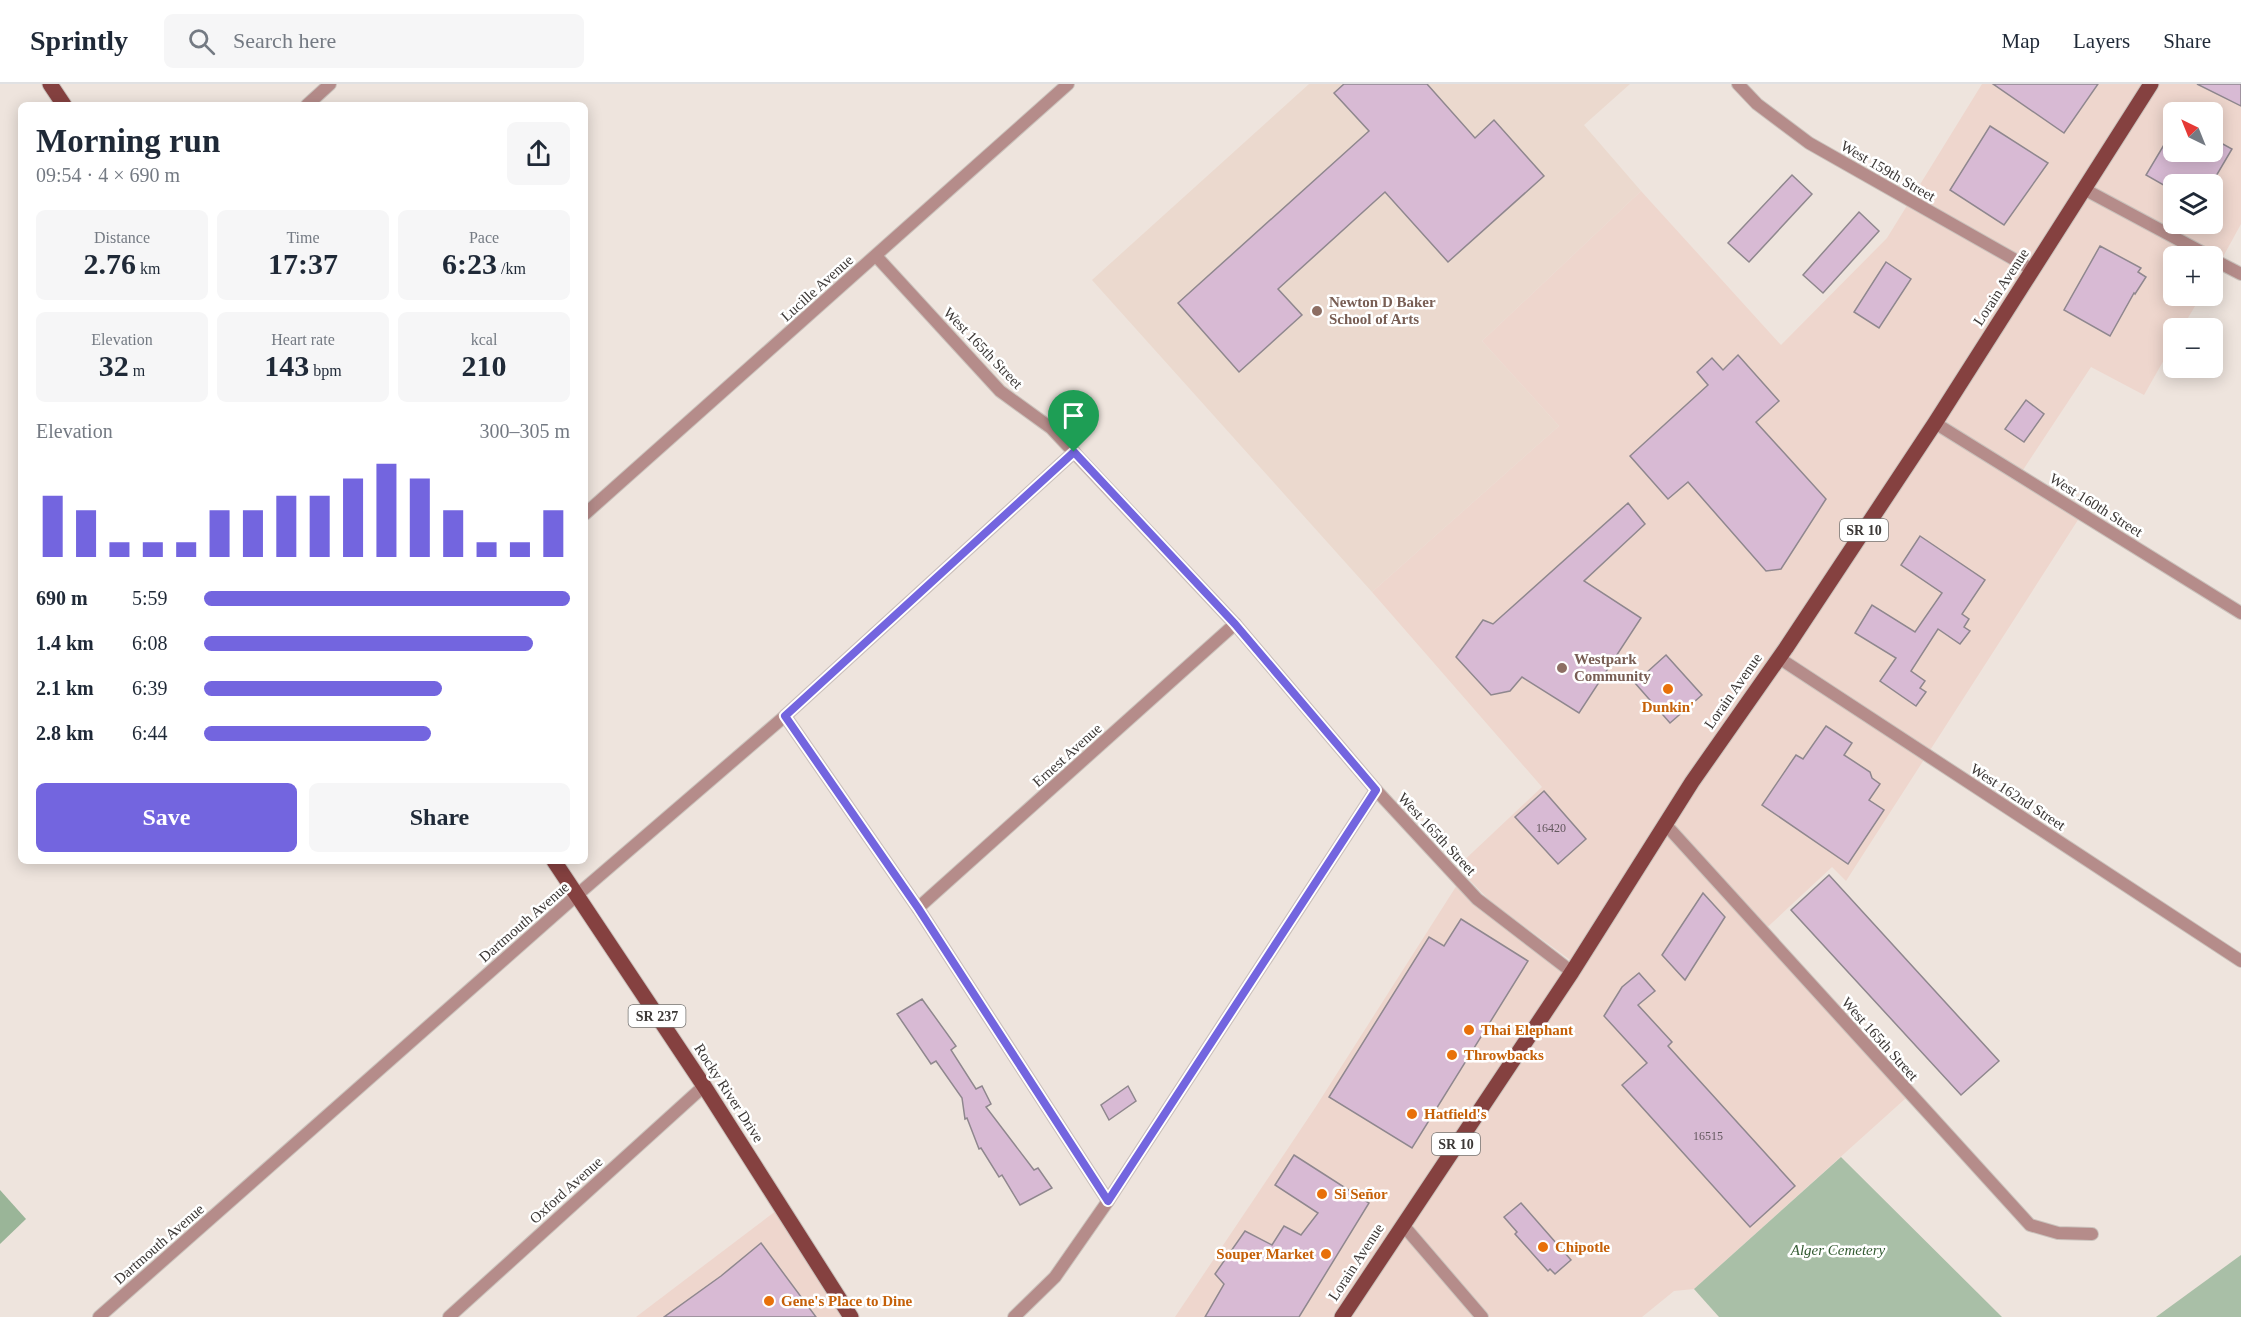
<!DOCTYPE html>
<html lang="en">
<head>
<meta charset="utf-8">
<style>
	body { margin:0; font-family:Georgia,serif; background:#f6f6f7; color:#1f2937; height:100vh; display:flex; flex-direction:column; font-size:22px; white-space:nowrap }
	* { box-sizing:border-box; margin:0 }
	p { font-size:20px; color:#747a83 }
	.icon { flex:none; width:33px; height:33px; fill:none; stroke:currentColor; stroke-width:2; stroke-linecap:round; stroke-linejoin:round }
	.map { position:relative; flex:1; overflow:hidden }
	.side { position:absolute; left:18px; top:18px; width:570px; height:762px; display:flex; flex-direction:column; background:#fff; border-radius:9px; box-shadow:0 3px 15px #0003 }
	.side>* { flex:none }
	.needle { width:39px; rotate:317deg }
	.fabs { position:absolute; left:2163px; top:18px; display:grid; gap:12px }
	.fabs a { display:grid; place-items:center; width:60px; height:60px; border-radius:9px; background:#fff; box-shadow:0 3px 15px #0003; font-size:30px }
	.pin { position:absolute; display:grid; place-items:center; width:51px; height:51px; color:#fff; margin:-62px -26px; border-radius:50% 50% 50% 0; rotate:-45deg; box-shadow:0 0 6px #0007 }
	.pin .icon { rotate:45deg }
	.round { display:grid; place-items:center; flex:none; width:63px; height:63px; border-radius:9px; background:#f6f6f7 }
	.head { display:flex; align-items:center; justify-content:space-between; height:102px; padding:0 18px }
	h1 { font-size:33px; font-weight:700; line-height:45px }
	.metrics { display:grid; grid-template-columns:repeat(3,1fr); gap:9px; height:102px; padding:6px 18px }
	.metrics div { display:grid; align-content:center; border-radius:9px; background:#f6f6f7; text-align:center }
	.metrics b { font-size:30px; font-weight:700 }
	.metrics small { font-size:16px; font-weight:400 }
	.metrics p { font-size:16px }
	.chart { height:168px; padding:12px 18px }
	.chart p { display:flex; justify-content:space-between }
	.chart svg { width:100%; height:108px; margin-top:6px; stroke:#7365df; stroke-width:6 }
	.button { display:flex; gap:12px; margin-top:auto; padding:12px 18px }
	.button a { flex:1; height:69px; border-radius:9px; background:#7365df; color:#fff; font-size:24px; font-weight:700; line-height:69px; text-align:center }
	.button a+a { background:#f6f6f7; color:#1f2937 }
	ul { padding:0 18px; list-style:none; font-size:20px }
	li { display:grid; grid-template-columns:96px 72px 1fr; align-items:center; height:45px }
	li i { height:15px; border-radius:8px; background:#7365df }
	header { display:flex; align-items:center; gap:36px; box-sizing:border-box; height:84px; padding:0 30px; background:#fff; border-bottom:2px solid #e0e1e3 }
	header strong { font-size:28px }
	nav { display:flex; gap:33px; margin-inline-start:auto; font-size:21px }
	.search { width:420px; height:54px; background:#f6f6f7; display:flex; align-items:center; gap:15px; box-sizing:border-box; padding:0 21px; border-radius:9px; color:#747a83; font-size:22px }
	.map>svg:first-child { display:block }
	.commercial { fill:#eed6cd; fill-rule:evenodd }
	.built { fill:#ebd9ce }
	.green { fill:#a9bfa7 }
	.forest { fill:#9ab598 }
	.building { fill:#d8bad4; stroke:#8f878e; stroke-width:1.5 }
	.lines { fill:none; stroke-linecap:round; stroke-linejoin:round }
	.minor-casing { stroke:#cac2bc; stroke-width:14 }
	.primary-casing { stroke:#cac2bc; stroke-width:17 }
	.minor { stroke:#b58c8a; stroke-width:12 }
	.primary { stroke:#854140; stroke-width:15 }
	.route-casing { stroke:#fff; stroke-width:12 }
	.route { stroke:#7365df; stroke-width:8 }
	.education-dot { fill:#8d6e63; stroke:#fff; stroke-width:2 }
	.food-dot { fill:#e8710a; stroke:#fff; stroke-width:2 }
	.labels { text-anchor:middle; stroke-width:5; stroke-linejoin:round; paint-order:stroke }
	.number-label { font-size:12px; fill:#63585e }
	.shield { fill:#fff; stroke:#767472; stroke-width:1.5 }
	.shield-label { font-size:14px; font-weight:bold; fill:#3c3836 }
	.street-label { font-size:15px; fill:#3c3836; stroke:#fff }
	.education-label { font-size:15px; font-weight:bold; fill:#785e54; stroke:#fff; text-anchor:start }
	.food-label { font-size:15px; font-weight:bold; fill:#c56008; stroke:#fff; text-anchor:start }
	.park-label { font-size:15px; font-style:italic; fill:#335b32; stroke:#fff }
</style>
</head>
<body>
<header>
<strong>Sprintly</strong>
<div class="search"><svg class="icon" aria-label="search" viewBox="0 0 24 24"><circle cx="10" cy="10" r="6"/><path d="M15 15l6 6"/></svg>Search here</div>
<nav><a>Map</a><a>Layers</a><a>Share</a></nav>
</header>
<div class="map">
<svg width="2241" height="1233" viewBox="0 0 2241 1233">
	<rect width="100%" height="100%" fill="#eee4dd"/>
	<!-- commercial -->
	<g class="commercial">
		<path d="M1982,0H2241V140L2213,191L2212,172H2174V212H2201L2182,244H2174L2173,260L2144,311L2091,283L2023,386L2085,425L1846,797L1832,783L1759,851L1906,1014L1694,1205L1674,1207L1642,1233H1175L1315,1024L1457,801L1482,825L1565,891L1573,878L1491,818L1457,783L1542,703L1372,508L1559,342L1482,257L1641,107L1781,261L1887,154ZM2174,28H2212V68H2174ZM2174,100H2212V140H2174Z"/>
		<path d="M781,1123L851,1233H636Z"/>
	</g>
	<!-- built -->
	<path class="built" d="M1309,0H1630L1584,41L1641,107L1482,257L1559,342L1372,508L1092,196Z"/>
	<!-- green -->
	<g class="green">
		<path d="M1841,1073L2002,1233H1719L1694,1205Z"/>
		<path d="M2241,1171V1233H2156Z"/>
	</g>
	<!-- forest -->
	<path class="forest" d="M0,1106L26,1135L0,1160Z"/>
	<!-- building -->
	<g class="building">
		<path d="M1344,0H1427L1475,54L1494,36L1544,92L1448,178L1385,108L1278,205L1302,231L1239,288L1178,219L1369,47L1334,9Z"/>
		<path d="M1993,0H2098L2064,49Z"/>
		<path d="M2197,0H2241V22Z"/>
		<path d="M1990,42L2048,79L2004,141L1950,106Z"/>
		<path d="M2174,44V68H2212V54L2232,65L2212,99V94L2208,91L2203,100H2174V107L2146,91Z"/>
		<path d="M1792,91L1812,110L1749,178L1728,159Z"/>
		<path d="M1859,128L1879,147L1823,209L1803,191Z"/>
		<path d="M2100,162L2141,184L2138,188L2146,193L2135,210L2134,209L2110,252L2064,226Z"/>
		<path d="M1886,178L1911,195L1879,244L1854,228Z"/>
		<path d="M1738,271L1779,317L1756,338L1826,415L1781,485L1766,487L1688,398L1668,415L1630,372L1708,301L1697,288L1712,274L1723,286Z"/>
		<path d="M2026,316L2044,330L2024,358L2005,345Z"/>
		<path d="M1628,419L1645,440L1584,497L1641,534L1579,629L1522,593L1510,607L1491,611L1456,573L1483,536L1493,540Z"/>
		<path d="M1920,452L1985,496L1962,530L1969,535L1964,543L1970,547L1960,560L1938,545L1911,587L1925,597L1920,604L1926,608L1916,622L1880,597L1896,574L1855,549L1872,521L1915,548L1942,509L1901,481Z"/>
		<path d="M1666,571L1702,611L1670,639L1635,599Z"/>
		<path d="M1826,642L1852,659L1844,671L1870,688L1872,694L1880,700L1869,716L1884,726L1848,780L1762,721L1796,671L1803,675Z"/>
		<path d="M1544,707L1586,755L1558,780L1515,733Z"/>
		<path d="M1829,791L1999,977L1961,1011L1791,826Z"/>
		<path d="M1703,809L1725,833L1685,896L1662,871Z"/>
		<path d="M1461,835L1528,877L1412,1064L1329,1013L1429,853L1444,862Z"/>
		<path d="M1639,889L1655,907L1638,921L1672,958L1668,962L1795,1102L1750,1143L1622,1001L1647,979L1604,932L1622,903Z"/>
		<path d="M922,915L956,962L951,966L976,1005L982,1002L991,1020L986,1023L1034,1086L1038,1084L1052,1104L1020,1121L1002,1091L999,1093L981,1064L979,1065L967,1034L965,1035L962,1014L936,977L931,980L897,930Z"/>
		<path d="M1128,1002L1136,1017L1109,1036L1101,1021Z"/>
		<path d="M1294,1071L1369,1119L1299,1233H1205L1224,1200L1215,1190L1245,1147L1272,1161L1284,1142L1301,1151L1318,1129L1275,1101Z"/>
		<path d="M1521,1119L1571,1176L1555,1190L1550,1185L1548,1187L1515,1150L1517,1148L1504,1133Z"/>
		<path d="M761,1159L816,1233H664L721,1192Z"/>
	</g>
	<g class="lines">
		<defs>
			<g id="minor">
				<path d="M1738,0L1757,20L1809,59L2033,186"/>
				<path d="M307,21L330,0"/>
				<path d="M2084,105L2209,172"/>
				<path d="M876,172L1000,307L1051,344L1235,540L1376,706L1477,815L1572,888"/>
				<path d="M2212,175L2241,190"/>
				<path d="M1935,339L2241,529"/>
				<path d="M585,430L1068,0"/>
				<path d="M1779,574L2241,877"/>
				<path d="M785,632L918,824L1108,1117"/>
				<path d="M1666,741L2030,1141L2058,1149L2092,1150"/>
				<path d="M918,824L1235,540"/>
				<path d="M1403,1141L1482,1233"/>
				<path d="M99,1233L577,811L785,632L1074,368"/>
				<path d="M449,1233L704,1002"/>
				<path d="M1014,1233L1055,1193L1108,1117L1376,706"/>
			</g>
			<g id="primary">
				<path d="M50,0L64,21"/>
				<path d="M554,777L704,1002L851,1233"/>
				<path d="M1342,1233L1572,888L1692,698L1786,564L1935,339L2151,0"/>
			</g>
		</defs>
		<!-- minor casing -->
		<use href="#minor" class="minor-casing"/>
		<!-- primary casing -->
		<use href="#primary" class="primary-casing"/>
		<!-- minor -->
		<use href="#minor" class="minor"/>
		<!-- primary -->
		<use href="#primary" class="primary"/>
	</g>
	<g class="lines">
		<defs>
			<path id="route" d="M1074,368L1235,540L1376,706L1108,1117L918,824L785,632Z"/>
		</defs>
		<!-- route casing -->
		<use href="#route" class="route-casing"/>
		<!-- route -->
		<use href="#route" class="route"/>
	</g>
	<!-- markers -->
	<g class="education-dot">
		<circle cx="1317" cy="227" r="6"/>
		<circle cx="1562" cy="584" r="6"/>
	</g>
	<g class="food-dot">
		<circle cx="1668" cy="605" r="6"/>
		<circle cx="1469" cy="946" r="6"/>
		<circle cx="1452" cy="971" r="6"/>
		<circle cx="1412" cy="1030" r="6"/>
		<circle cx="1322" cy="1110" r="6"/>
		<circle cx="1543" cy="1163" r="6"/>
		<circle cx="1326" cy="1170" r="6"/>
		<circle cx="769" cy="1217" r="6"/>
	</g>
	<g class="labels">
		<!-- number labels -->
		<g class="number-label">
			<text x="1551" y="748">16420</text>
			<text x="1708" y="1056">16515</text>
		</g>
		<!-- shield labels -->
		<g class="shield">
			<rect x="1840" y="435" width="48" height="22" rx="4.5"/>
			<rect x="628.5" y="921" width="57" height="22" rx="4.5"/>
			<rect x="1432" y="1049" width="48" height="22" rx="4.5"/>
		</g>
		<g class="shield-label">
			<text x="1864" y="451">SR 10</text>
			<text x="657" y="937">SR 237</text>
			<text x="1456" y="1065">SR 10</text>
		</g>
		<!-- street labels -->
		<g class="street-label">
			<text transform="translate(1888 87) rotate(30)" y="5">West 159th Street</text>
			<text transform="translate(2001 203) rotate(-57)" y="5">Lorain Avenue</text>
			<text transform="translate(817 204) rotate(-42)" y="5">Lucille Avenue</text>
			<text transform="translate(983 264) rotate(46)" y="5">West 165th Street</text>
			<text transform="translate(2096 421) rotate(32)" y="5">West 160th Street</text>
			<text transform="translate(1733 607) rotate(-55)" y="5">Lorain Avenue</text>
			<text transform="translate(1067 671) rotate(-42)" y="5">Ernest Avenue</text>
			<text transform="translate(2018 713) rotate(33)" y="5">West 162nd Street</text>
			<text transform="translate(1437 750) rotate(47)" y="5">West 165th Street</text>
			<text transform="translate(524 838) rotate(-41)" y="5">Dartmouth Avenue</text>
			<text transform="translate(1880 955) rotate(48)" y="5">West 165th Street</text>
			<text transform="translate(729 1009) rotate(57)" y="5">Rocky River Drive</text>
			<text transform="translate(566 1106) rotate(-42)" y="5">Oxford Avenue</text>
			<text transform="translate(159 1160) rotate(-41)" y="5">Dartmouth Avenue</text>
			<text transform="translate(1356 1178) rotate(-57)" y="5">Lorain Avenue</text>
		</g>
		<!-- education labels -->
		<g class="education-label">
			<text x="1329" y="223">Newton D Baker<tspan x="1329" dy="17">School of Arts</tspan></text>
			<text x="1574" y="580">Westpark<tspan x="1574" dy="17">Community</tspan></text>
		</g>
		<!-- food labels -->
		<g class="food-label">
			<text x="1668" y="628" text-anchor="middle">Dunkin'</text>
			<text x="1481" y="951">Thai Elephant</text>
			<text x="1464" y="976">Throwbacks</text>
			<text x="1424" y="1035">Hatfield's</text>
			<text x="1334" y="1115">Si Señor</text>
			<text x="1555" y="1168">Chipotle</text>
			<text x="1314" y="1175" text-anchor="end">Souper Market</text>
			<text x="781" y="1222">Gene's Place to Dine</text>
		</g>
		<!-- park labels -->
		<g class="park-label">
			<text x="1838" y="1171">Alger Cemetery</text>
		</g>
	</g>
</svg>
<div class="fabs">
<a><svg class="needle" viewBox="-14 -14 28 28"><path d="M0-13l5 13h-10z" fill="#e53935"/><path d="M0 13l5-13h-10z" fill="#747a83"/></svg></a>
<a><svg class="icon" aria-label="layers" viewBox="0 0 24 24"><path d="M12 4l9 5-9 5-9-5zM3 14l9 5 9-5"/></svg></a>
<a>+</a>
<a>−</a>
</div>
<div class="pin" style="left:1074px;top:368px;background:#1e9e55"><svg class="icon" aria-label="arrive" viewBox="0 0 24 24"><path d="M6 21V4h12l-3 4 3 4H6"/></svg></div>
<section class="side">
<div class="head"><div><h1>Morning run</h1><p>09:54 · 4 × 690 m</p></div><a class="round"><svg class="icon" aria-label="share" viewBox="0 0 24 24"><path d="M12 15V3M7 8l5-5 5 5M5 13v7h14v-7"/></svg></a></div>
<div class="metrics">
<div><p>Distance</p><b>2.76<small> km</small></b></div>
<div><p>Time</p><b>17:37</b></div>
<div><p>Pace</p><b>6:23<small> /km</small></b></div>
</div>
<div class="metrics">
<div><p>Elevation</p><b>32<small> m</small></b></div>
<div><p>Heart rate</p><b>143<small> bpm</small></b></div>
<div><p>kcal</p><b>210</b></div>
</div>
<div class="chart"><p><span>Elevation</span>300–305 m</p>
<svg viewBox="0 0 160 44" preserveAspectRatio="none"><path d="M5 44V19M15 44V25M25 44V38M35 44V38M45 44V38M55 44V25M65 44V25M75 44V19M85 44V19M95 44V12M105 44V6M115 44V12M125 44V25M135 44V38M145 44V38M155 44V25"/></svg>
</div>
<ul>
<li><b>690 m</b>5:59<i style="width:100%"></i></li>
<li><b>1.4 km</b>6:08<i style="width:90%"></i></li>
<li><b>2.1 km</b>6:39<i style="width:65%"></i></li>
<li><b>2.8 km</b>6:44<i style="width:62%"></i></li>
</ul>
<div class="button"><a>Save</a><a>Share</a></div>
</section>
</div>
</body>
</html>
